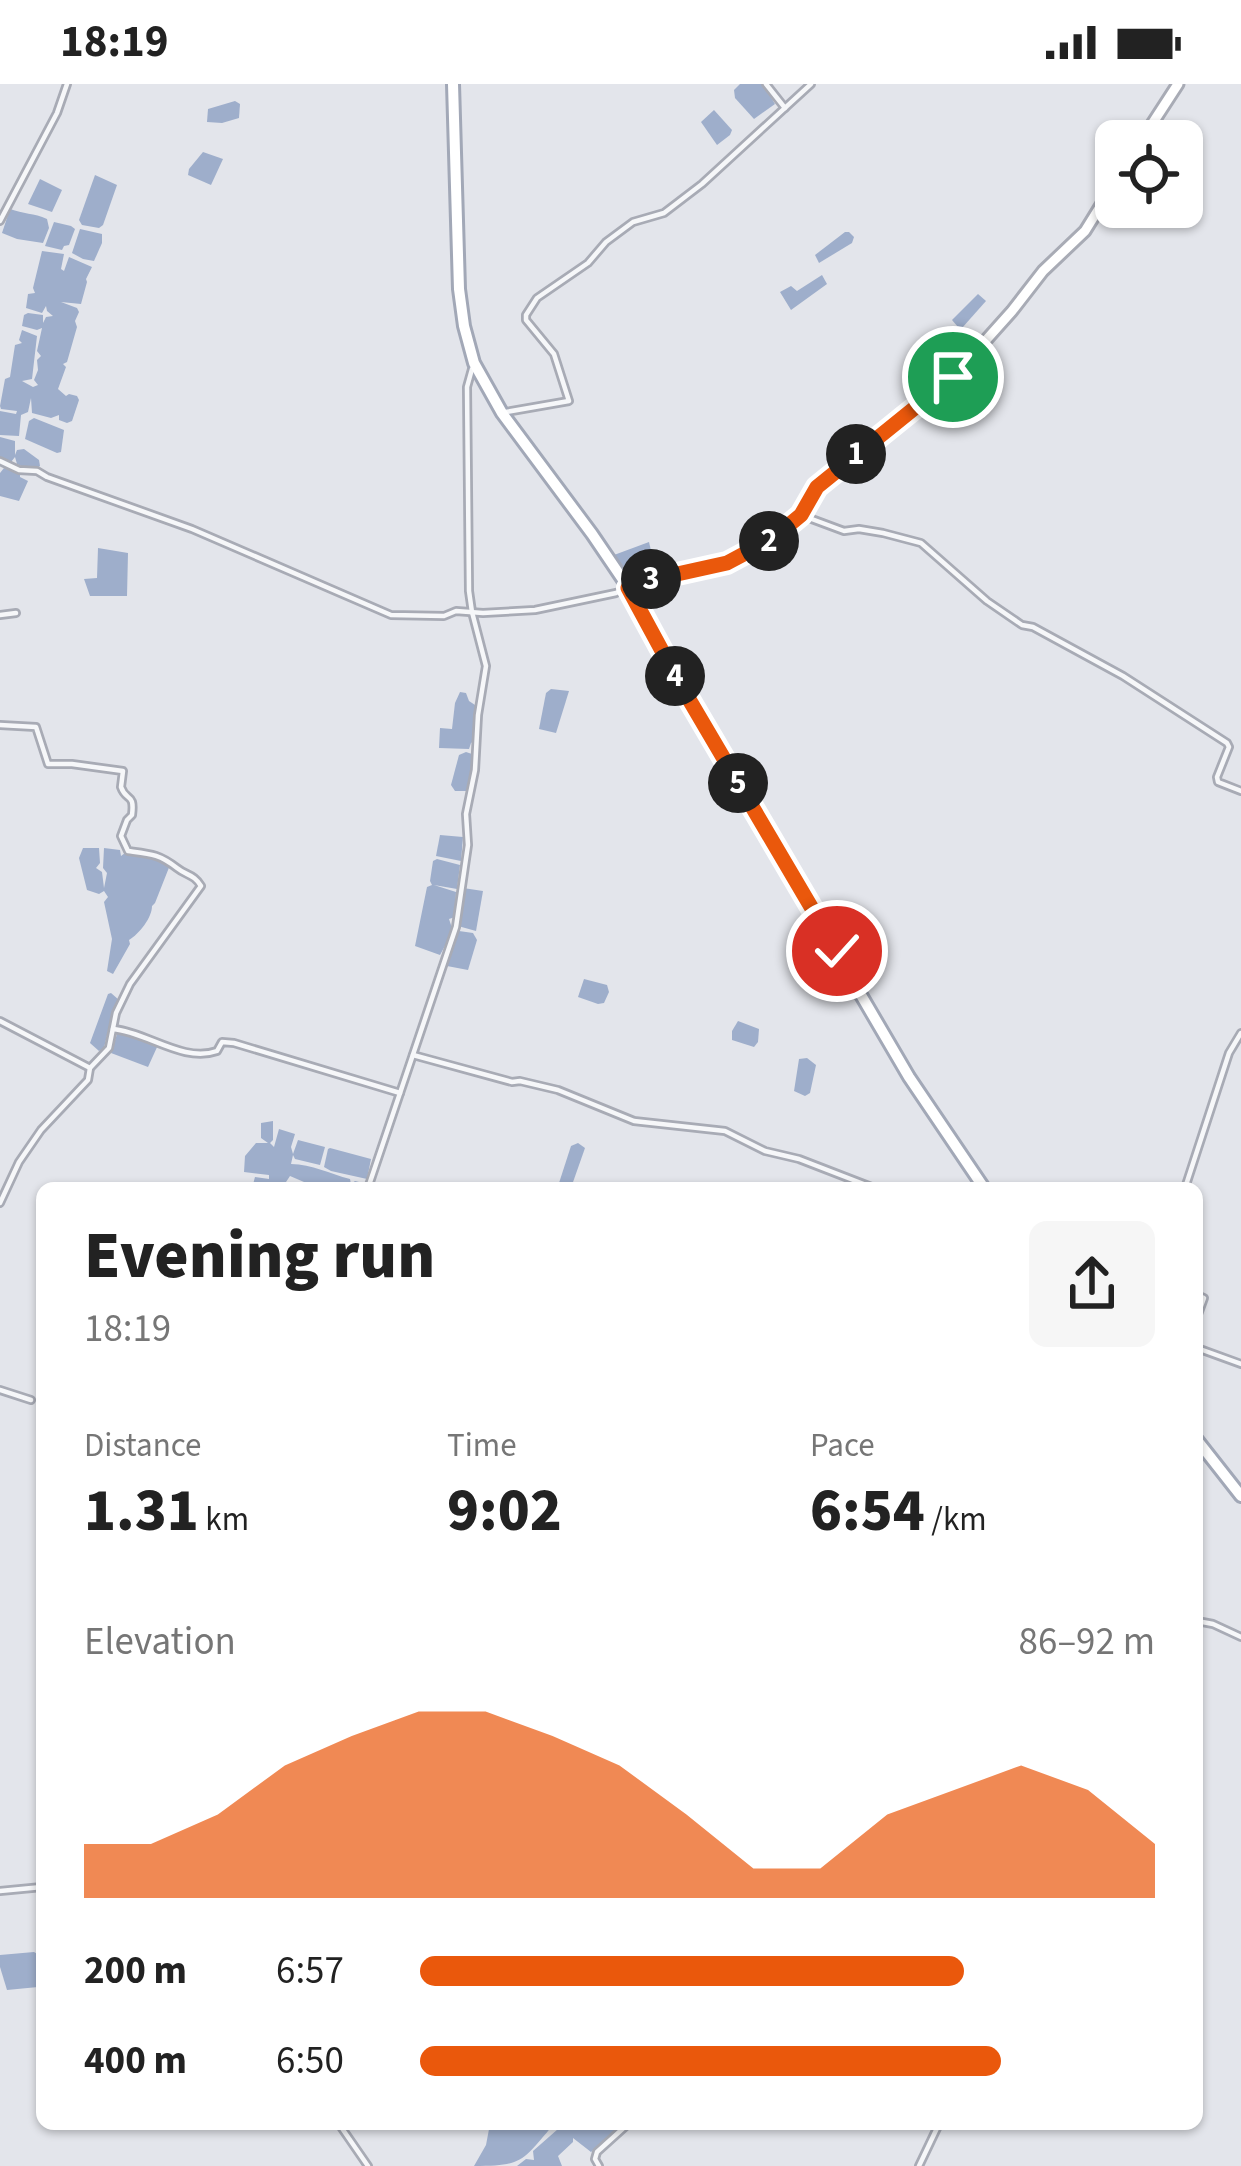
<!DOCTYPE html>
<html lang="en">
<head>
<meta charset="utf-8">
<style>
	body { margin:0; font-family:"Source Sans 3",sans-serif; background:#f6f6f6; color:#222; height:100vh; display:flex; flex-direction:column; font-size:45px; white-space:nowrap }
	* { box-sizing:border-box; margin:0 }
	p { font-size:39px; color:#767676 }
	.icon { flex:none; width:66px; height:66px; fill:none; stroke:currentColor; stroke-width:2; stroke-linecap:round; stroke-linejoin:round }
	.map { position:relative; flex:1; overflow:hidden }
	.details { position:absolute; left:36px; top:1098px; width:1167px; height:948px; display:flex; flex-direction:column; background:#fff; border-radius:18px; box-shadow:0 3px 9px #0004 }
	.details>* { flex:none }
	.controls { position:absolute; left:1095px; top:36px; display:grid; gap:24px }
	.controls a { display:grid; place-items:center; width:108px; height:108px; border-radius:18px; background:#fff; box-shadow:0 3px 9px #0004; font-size:60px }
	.pin { position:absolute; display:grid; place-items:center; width:102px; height:102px; color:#fff; margin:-51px; border:6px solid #fff; border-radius:50%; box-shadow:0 3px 12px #0007 }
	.km { position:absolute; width:60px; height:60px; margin:-30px; border-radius:50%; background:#222; color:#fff; font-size:33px; line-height:60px; text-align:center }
	.round { display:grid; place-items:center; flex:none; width:126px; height:126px; border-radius:18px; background:#f6f6f6 }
	.head { display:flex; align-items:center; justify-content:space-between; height:204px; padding:0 48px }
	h1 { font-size:66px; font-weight:800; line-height:90px }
	.figures { display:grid; grid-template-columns:repeat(3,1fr); gap:18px; height:204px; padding:12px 48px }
	.figures div { display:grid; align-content:center }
	.figures b { font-size:60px; font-weight:800 }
	.figures small { font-size:33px; font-weight:400 }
	.figures p { font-size:33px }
	.chart { height:336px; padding:24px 48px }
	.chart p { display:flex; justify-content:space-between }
	.chart svg { width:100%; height:216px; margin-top:12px; fill:#ea580c; opacity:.7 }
	ul { padding:0 48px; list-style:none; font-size:39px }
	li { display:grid; grid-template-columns:192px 144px 1fr; align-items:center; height:90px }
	li i { height:30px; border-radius:15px; background:#ea580c }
	.status { display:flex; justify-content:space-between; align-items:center; height:84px; padding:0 60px; background:#fff; direction:ltr }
	.status svg { height:33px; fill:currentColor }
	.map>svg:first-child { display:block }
	.water { fill:#9eaecb }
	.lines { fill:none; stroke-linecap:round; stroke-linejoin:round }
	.stream { stroke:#9eaecb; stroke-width:3 }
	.street-casing { stroke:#a8abb5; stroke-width:10 }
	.secondary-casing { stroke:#a8abb5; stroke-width:15 }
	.primary-casing { stroke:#a2a8b7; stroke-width:16 }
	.street { stroke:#f6f7f9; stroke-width:4.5 }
	.secondary { stroke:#fff; stroke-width:9 }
	.primary { stroke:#fff; stroke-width:10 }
	.route-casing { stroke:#fff; stroke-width:24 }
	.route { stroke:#ea580c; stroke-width:15 }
</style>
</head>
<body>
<div class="status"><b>18:19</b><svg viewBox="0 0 49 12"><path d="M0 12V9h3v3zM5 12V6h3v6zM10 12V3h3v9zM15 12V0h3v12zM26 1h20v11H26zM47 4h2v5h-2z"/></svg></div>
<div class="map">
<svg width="1241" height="2082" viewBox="0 0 1241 2082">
	<rect width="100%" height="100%" fill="#e3e5eb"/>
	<!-- water -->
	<g class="water">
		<path d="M740,0H763L775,20L754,35L735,14L734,6Z"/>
		<path d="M235,17L240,20L239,34L222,39L207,38L208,25Z"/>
		<path d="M714,26L732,46L730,51L717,61L701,38Z"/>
		<path d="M203,68L223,75L211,101L188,91L189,85Z"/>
		<path d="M95,91L117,101L103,141L99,144L82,141L79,136Z"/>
		<path d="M40,95L62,106L52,128L28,120Z"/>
		<path d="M10,125C23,130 34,129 47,135L49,144L43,159L17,155L2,149Z"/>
		<path d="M54,138L71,142L75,145L69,161L64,162L62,166L45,162Z"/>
		<path d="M80,145L102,150V159L94,177L83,175L72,169Z"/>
		<path d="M845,148H849L854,153L852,159L819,179L815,171Z"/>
		<path d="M42,167L64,170L61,185L64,187L69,173L92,183L86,195L87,198L81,220L61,218L77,224L79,228L75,237L77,243L67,278L63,280L66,283L58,305L66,312L69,310L77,312L79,316L72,337L67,339L59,336V331L51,334L32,329L31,314L28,328L21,331L19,352L0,351V327L16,330L17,327L1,325L0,322L5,295L10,293L15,261L22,259L19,256L22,246L37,252L32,295L22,297L33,303L38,301L34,296L38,286L37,276L41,272L37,267L42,244L37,246L22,242L24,231L28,229L43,231V239L46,233L53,232L47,227L46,222L42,229L26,224L28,210L35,209L33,204Z"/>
		<path d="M822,191L827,200L791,226L780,208L791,202L797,207Z"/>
		<path d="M978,210L986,217L962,244L958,243L952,236Z"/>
		<path d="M34,334L64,346L61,368L57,369L25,355L29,337Z"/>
		<path d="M0,353L15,357V371L17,366L24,365L39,376L40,382C34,387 24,384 17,380L15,373L11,378L0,375Z"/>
		<path d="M4,384L20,388V393L28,397L19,417L0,412V389Z"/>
		<path d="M649,458L656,488L651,492L632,496L614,471Z"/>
		<path d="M98,464L128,469L127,512H90L84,495L97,494Z"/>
		<path d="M551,605L569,607L556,649L539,645L546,609Z"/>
		<path d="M460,608L466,609L469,617L475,621V656L471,659L469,665L439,664L440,644L452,645L455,619Z"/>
		<path d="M466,668L472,670L473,674L469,703L466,707H455L451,701L459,671Z"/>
		<path d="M440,751L463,753L461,777L436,772Z"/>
		<path d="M83,764H99L100,779L96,784L102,788L104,804L107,789L103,784L104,764L120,766L121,772L125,769L153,773L170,781L155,819L152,822C152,834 139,850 129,856L130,860L113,890L107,887L112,855L104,818L108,813L104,807L99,810L87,806L79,774Z"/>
		<path d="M437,775L460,781L457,805L434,801L456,808L455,833L449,835L453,847L440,871L415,862L427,803L432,801L430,797L433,777Z"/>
		<path d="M463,804L483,807L476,847L458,842Z"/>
		<path d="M459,847L473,849L477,856L468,886L447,882L446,877Z"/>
		<path d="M584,895L607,901L609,908L604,919L598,920L578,913Z"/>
		<path d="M111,909L119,916L112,930L104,964L99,967L90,959L108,910Z"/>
		<path d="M738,937L759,945L758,958L754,963L732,956V947Z"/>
		<path d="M118,947L158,961L148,983L111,969Z"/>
		<path d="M807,974L816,981L810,1009L805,1012L794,1007L799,975Z"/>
		<path d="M273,1037V1056L270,1059L274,1063L279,1045L295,1050L291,1063L293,1070L298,1056L325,1063L320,1081L295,1075L293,1071L291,1080C312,1080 330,1090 350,1095L351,1100L355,1097L363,1099L365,1104H318L290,1092L284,1101L290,1104H252L255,1093L269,1095V1091L244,1088L245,1072L256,1059H268L261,1054V1039Z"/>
		<path d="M578,1059L585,1064L572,1101L559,1099L571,1062Z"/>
		<path d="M330,1064L371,1075L367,1095L331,1087L324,1083L328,1065Z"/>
		<path d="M34,1868L39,1871L38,1903L7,1906L0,1883V1871Z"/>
		<path d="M490,2040H554C522,2077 524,2082 474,2082L486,2061Z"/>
		<path d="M560,2040H617L619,2043L591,2068L573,2054V2058L558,2072L562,2082H517L526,2075L534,2076L533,2067L558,2045L563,2044Z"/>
	</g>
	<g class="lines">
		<!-- stream -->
		<path class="stream" d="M342,2040L369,2080"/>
		<defs>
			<g id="street">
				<path d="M766,0L785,24"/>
				<path d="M0,137L57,29L67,0"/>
				<path d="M506,328L569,317L554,270L526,236V231L537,214L588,179L606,158L633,138L664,129L702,100L811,0"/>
				<path d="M0,377L19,386L37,387L47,393L192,445L391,531L444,532L456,527L483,529L535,526L616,509L641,498L727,479L772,455L801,431L844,447L859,445L883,449L921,459L987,517L1022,541L1033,543L1123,592L1227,659L1229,663L1217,693L1218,698L1241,707"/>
				<path d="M0,531L16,529"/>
				<path d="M0,641L36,643L48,680H72L123,687L121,703C126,718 135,708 132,731L127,736L121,752L128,767C151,770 159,770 177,784C187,792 194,790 201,802L130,900L116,929L109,964L90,984L88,996L41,1046L19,1078L0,1119"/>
				<path d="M0,937L90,984"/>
				<path d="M113,945C147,948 183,979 217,967L222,958L234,959L400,1009"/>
				<path d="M413,971L512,998L520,997L558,1006L634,1037L725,1047L765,1067L799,1075L874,1104"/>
				<path d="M368,1104L456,843L468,761L466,730L475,686L478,631L486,582L472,528L469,507L467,303L472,285"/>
				<path d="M1185,1104L1229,969L1241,949"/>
				<path d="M1197,1211L1204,1214L1197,1233"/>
				<path d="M1197,1264L1241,1280"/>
				<path d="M0,1306L31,1316"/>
				<path d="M1197,1537L1213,1540L1241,1553"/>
				<path d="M0,1807L42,1803"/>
				<path d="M339,2040L368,2082"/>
				<path d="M599,2082L595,2075L597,2068L628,2040"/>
				<path d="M919,2082L939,2040"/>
			</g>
			<g id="secondary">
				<path d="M1141,57L1178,0"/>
				<path d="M801,431L817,403L953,293L1012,227L1043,187L1085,147L1116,97"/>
			</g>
			<g id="primary">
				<path d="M453,0L459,205L464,242L474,279L502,329L592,450L636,515L679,600L909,993L984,1104"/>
				<path d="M1197,1356L1241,1412"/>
			</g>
		</defs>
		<!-- street casing -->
		<use href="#street" class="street-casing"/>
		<!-- secondary casing -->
		<use href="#secondary" class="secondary-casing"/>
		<!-- primary casing -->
		<use href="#primary" class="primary-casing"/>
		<!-- street -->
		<use href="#street" class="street"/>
		<!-- secondary -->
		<use href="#secondary" class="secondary"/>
		<!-- primary -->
		<use href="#primary" class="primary"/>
	</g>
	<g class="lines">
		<defs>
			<path id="route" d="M837,867L680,600L628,504L641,498L727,479L772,455L801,431L817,403L953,293"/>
		</defs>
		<!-- route casing -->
		<use href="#route" class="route-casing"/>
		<!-- route -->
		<use href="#route" class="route"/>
	</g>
</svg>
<div class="controls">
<a><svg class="icon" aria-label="locate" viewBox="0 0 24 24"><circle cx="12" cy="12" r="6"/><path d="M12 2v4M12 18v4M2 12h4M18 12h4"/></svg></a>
</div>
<div class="pin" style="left:953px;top:293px;background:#1e9e55"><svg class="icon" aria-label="arrive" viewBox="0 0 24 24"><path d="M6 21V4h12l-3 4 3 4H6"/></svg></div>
<div class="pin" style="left:837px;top:867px;background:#d93025"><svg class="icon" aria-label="check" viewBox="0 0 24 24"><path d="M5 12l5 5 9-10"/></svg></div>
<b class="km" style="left:856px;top:370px">1</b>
<b class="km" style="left:769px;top:457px">2</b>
<b class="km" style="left:651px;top:495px">3</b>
<b class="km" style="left:675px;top:592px">4</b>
<b class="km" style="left:738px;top:699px">5</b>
<section class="details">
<div class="head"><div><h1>Evening run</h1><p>18:19</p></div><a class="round"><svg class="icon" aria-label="share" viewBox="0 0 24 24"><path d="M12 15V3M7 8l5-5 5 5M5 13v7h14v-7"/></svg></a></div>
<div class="figures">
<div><p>Distance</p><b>1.31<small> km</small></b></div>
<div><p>Time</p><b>9:02</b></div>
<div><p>Pace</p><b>6:54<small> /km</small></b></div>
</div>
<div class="chart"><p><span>Elevation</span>86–92 m</p>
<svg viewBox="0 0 160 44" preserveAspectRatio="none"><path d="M0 44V33L10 33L20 27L30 17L40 11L50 6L60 6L70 11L80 17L90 27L100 38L110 38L120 27L130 22L140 17L150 22L160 33V44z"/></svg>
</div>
<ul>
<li><b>200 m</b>6:57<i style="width:74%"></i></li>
<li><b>400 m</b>6:50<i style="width:79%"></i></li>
</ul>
</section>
</div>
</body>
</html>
